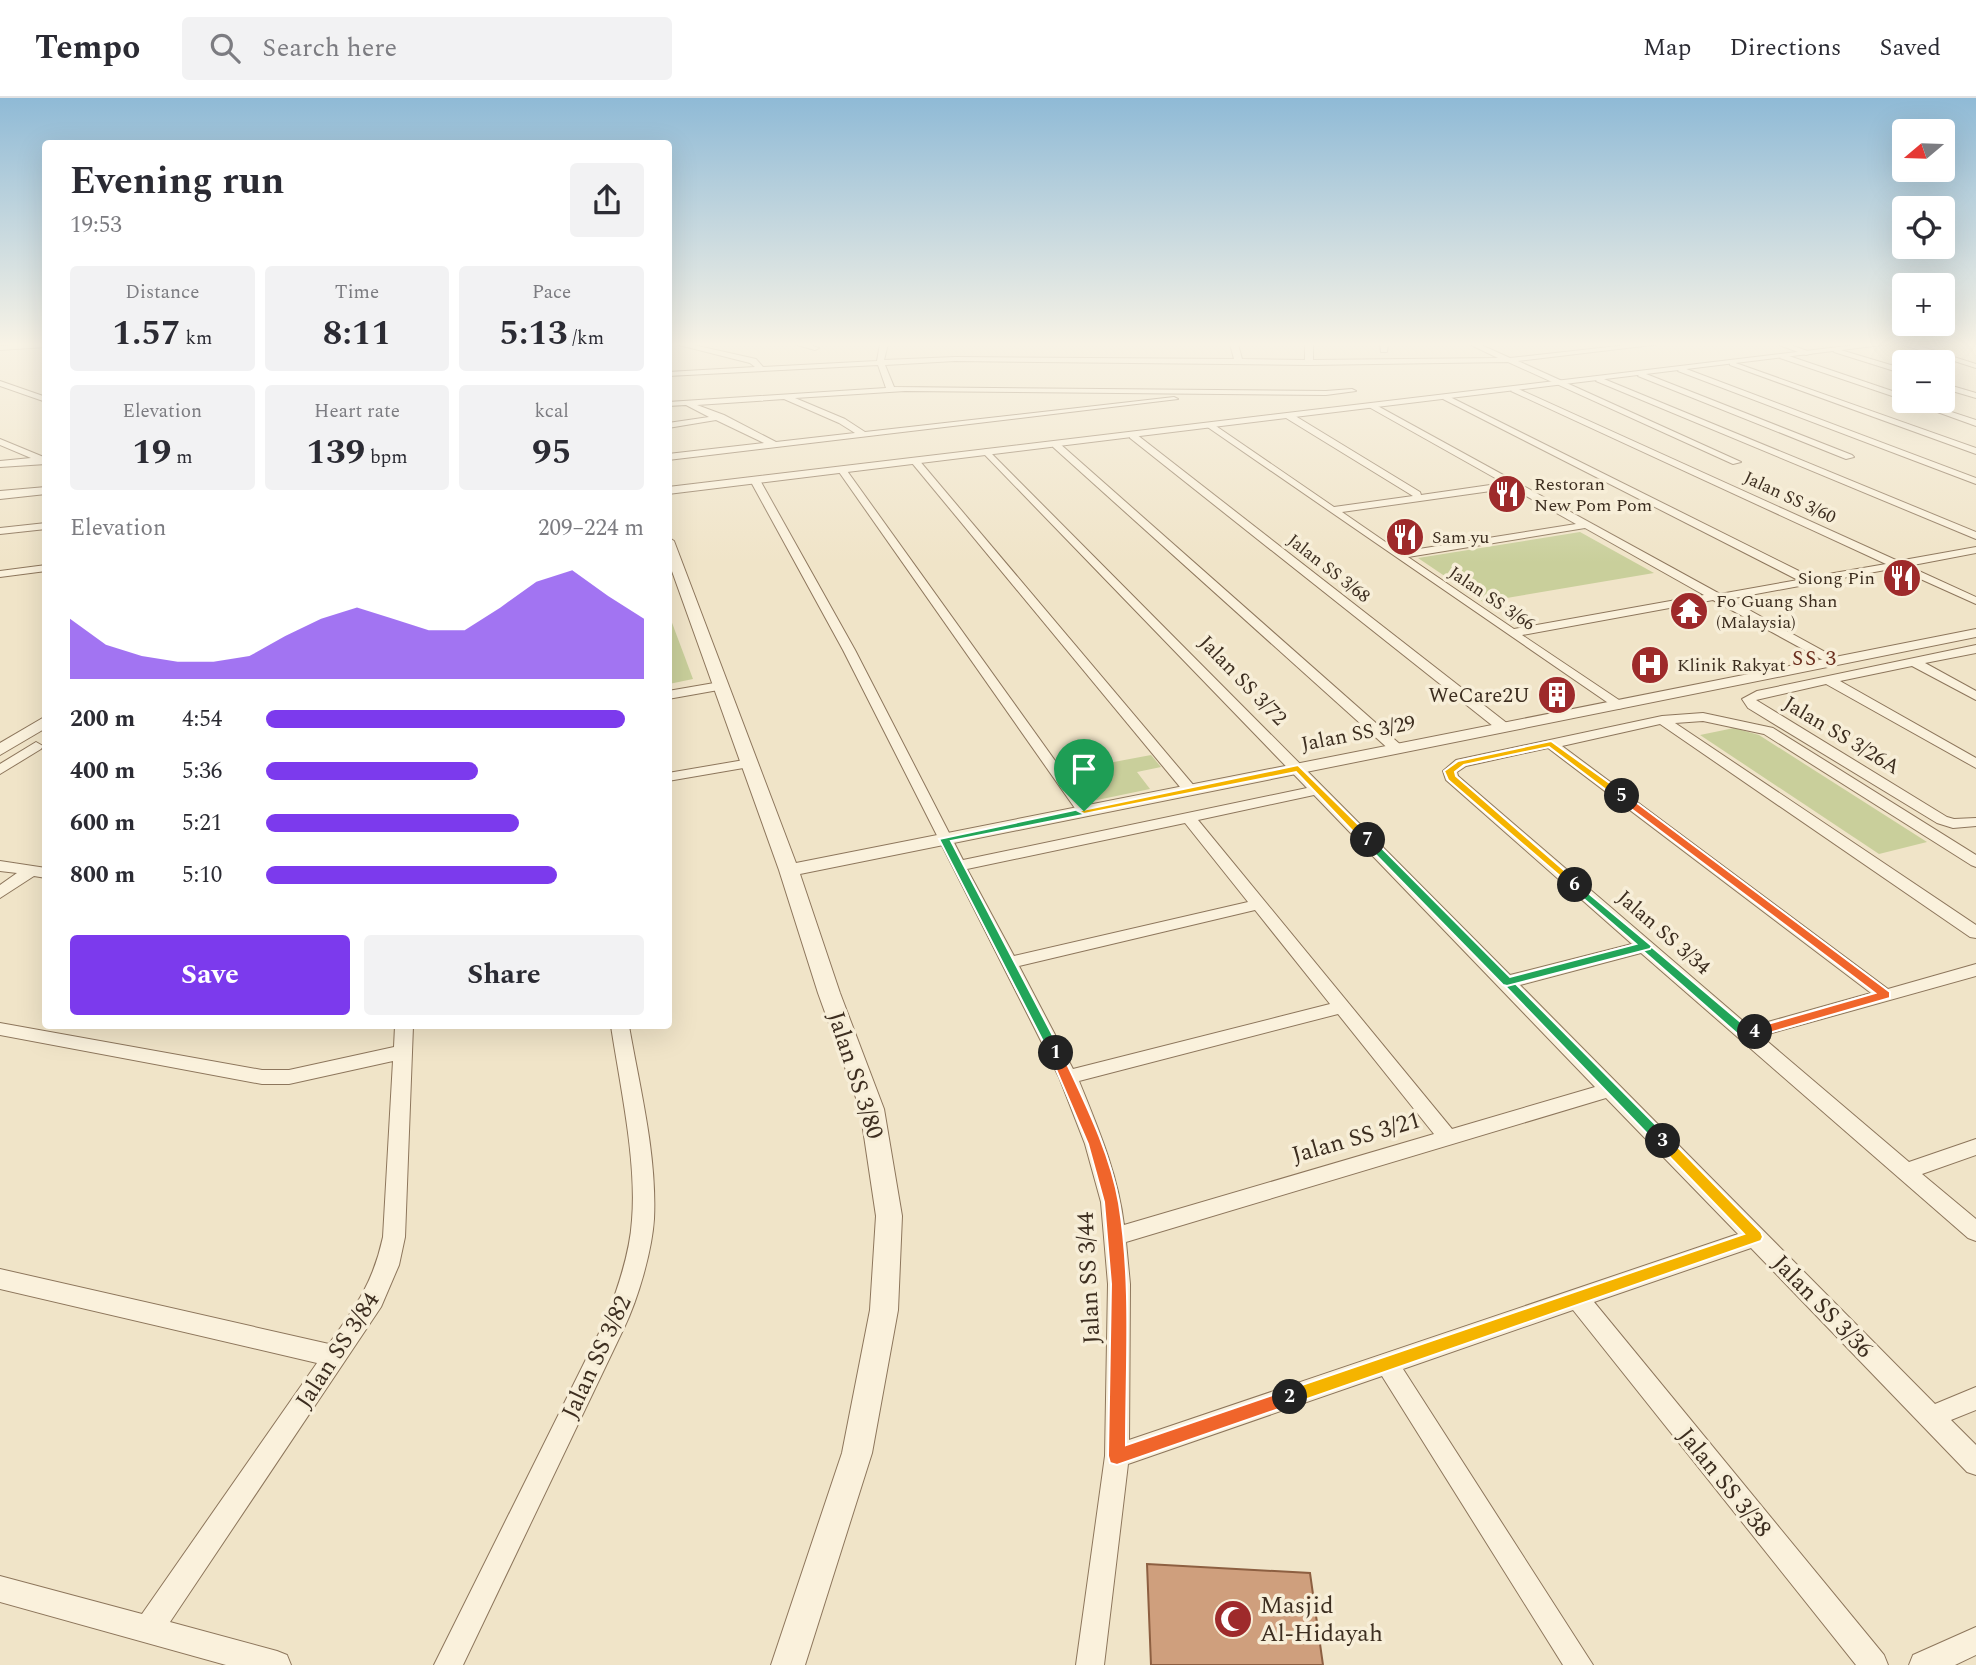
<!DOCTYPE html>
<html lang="en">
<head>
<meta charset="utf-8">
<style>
	body { margin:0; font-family:Spectral,serif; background:#f2f2f3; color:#2b2b33; height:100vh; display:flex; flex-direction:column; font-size:26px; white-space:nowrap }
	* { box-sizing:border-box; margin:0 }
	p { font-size:23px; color:#7c7c81 }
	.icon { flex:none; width:38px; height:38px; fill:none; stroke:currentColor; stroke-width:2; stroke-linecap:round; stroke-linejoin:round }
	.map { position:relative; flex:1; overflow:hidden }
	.details { position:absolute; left:42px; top:42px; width:630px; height:889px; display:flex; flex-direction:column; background:#fff; border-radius:7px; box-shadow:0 7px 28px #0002 }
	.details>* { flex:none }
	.needle { width:46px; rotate:251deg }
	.tools { position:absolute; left:1892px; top:21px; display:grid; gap:14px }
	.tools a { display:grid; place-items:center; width:63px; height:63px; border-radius:7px; background:#fff; box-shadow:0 7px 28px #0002; font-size:35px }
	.pin { position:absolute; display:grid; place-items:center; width:60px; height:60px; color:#fff; margin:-72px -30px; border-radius:50% 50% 50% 0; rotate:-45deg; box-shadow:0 0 7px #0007 }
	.pin .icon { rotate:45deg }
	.km { position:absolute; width:35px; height:35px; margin:-18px; border-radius:50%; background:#222; color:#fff; font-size:19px; line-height:35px; text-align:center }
	.round { display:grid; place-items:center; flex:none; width:74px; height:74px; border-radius:7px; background:#f2f2f3 }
	.head { display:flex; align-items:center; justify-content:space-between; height:119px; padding:0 28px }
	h1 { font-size:38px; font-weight:700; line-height:52px }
	.figures { display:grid; grid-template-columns:repeat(3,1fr); gap:10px; height:119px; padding:7px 28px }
	.figures div { display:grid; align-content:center; border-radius:7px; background:#f2f2f3; text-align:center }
	.figures b { font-size:35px; font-weight:700 }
	.figures small { font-size:19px; font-weight:400 }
	.figures p { font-size:19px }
	.chart { height:196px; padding:14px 28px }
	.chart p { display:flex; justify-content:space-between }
	.chart svg { width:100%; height:126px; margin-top:7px; fill:#7c3aed; opacity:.7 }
	.primary-button { display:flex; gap:14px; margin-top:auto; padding:14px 28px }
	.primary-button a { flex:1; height:80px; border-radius:7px; background:#7c3aed; color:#fff; font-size:28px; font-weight:700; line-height:80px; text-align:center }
	.primary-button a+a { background:#f2f2f3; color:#2b2b33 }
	ul { padding:0 28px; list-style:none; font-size:23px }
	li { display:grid; grid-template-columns:112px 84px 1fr; align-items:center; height:52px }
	li i { height:18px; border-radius:9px; background:#7c3aed }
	header { display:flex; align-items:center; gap:42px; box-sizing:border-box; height:98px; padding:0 35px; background:#fff; border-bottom:2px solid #e1e1e2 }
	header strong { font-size:33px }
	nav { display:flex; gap:38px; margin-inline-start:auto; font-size:24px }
	.search { width:490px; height:63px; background:#f2f2f3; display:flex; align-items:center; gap:18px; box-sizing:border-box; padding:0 24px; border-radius:7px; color:#7c7c81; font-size:26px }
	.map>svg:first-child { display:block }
	.green { fill:#c9cf9b }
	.building { fill:#cf9f7d; stroke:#8d5f41; stroke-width:2 }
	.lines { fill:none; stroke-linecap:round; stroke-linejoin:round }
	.minor-casing { stroke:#8d765c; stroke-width:2 }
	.tertiary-casing { stroke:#8d765c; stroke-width:2 }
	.minor { fill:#faf1dc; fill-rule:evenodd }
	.tertiary { fill:#faf1dc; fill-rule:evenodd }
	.split-1 { fill:#22a559; stroke:#fff; stroke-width:2 }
	.split-2 { fill:#f0652b; stroke:#fff; stroke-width:2 }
	.split-3 { fill:#f5b400; stroke:#fff; stroke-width:2 }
	.split-4 { fill:#22a559; stroke:#fff; stroke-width:2 }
	.split-5 { fill:#f0652b; stroke:#fff; stroke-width:2 }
	.split-6 { fill:#f5b400; stroke:#fff; stroke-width:2 }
	.split-7 { fill:#22a559; stroke:#fff; stroke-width:2 }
	.split-8 { fill:#f5b400; stroke:#fff; stroke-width:2 }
	.labels { text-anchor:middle; stroke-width:7; stroke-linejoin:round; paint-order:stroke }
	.far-poi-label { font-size:18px; fill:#3d2e20; stroke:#f7eed8; text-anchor:start }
	.far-street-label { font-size:18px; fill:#3d2e20; stroke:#f7eed8 }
	.far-quarter-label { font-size:21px; letter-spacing:2px; fill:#6b2e1e; stroke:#f7eed8 }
	.street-label { font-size:21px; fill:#3d2e20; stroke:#f7eed8 }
	.poi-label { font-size:21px; fill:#3d2e20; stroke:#f7eed8; text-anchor:end }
	.near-street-label { font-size:24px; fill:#3d2e20; stroke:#f7eed8 }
	.near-poi-label { font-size:24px; fill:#3d2e20; stroke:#f7eed8; text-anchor:start }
</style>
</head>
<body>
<header>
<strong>Tempo</strong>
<div class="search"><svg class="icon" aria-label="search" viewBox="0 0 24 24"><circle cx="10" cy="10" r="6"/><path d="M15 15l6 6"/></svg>Search here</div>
<nav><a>Map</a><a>Directions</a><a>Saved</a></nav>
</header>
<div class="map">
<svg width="1976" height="1567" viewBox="0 0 1976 1567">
	<rect width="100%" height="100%" fill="#f0e4c8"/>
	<!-- green -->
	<g class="green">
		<path d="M1580,434L1654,475L1483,504L1418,460Z"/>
		<path d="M668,514L693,581L669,586H668Z"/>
		<path d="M1734,630L1759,637L1927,744L1879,756L1700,637Z"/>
		<path d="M1151,657L1161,669L1137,674L1150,691L1097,702L1085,699L1066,673Z"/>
	</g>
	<!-- building -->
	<path class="building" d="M1147,1466L1310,1475L1323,1567H1151Z"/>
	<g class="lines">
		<defs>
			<g id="minor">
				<path d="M46,246V249L0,252V248Z"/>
				<path d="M675,246H689L756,261L763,269L877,263L880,246H888L884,262L955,259L1234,261L1230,246H1238L1242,261L1305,262V246H1313V262L1498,260L1469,246H1479L1510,260L1636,246H1660L1518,263L1741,364L1733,366L1508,264L1309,267L955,263L885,267L894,289L1326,293L1352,291L1356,293L1326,297L905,293L795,300L845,321L865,334L1174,299L1178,301L668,362V356L764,345L716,322L668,330V325L709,319L686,307L668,308V304L886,290L878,267L668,278V274L755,269L750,265ZM784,301L839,325L855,335L776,344L724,317L697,307Z"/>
				<path d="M794,246H807L819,250L815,252Z"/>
				<path d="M1380,246H1388L1387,254H1381Z"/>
				<path d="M1777,246H1788L1813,255L1806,257Z"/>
				<path d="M1901,246H1913L1976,266V270Z"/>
				<path d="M1834,250L1904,271V276L1834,254Z"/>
				<path d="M1783,256L1904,297V302L1780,260Z"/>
				<path d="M1730,263L1976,350V356L1730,267Z"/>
				<path d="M1681,269L1976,380V386L1678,273Z"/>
				<path d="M1641,274L1852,357L1854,359L1846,361L1638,278Z"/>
				<path d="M1599,279L1976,434V441L1596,283Z"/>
				<path d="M0,283L46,299V304L0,288Z"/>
				<path d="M1942,285L1976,295V300L1942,290Z"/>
				<path d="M1514,289L1898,463L1976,449V455L1908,468L1976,499V506L1896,470L1729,501L1836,560L1838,563L1832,567L1713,502L1522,537L1622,604V610L1617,611L1206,328L1213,326L1334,409L1413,398L1286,320V316H1292L1420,394L1421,397L1504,385L1367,308L1374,306L1720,496L1798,482L1443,301L1446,297L1811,479L1886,466L1511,293ZM1512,390L1576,426L1400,454L1342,414ZM1585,430L1704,497L1514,531L1408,459Z"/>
				<path d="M1907,303H1918L1976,322V328Z"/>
				<path d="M1130,336H1136L1508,626V632H1498L1130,340Z"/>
				<path d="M0,341L46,360V366L0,369V363L31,360L0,347Z"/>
				<path d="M1053,345H1059L1402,648L1404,651L1402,654H1392L1053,349Z"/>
				<path d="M987,351L1510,877L1632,846L1446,682L1443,673L1456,662L1662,618L1703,615L1773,630L1976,757V769L1971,767L1764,636L1703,623L1675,625L1976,827V840L1970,839L1660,626L1562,648L1888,891L1976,866V878L1761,938L1909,1064L1976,1041V1057L1922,1076L1976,1121V1143L1968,1140L1641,855L1520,887L1935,1306L1976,1289V1312L1951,1322L1976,1347V1377L1967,1374L1751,1150L1594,1204L1884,1557L1888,1567H1856L1573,1212L1403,1271L1593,1567H1563L1382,1278L1128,1366L1104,1567H1076L1105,1358L1108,1186L1101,1104L1085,1046L1059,979L1034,929L843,552L751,384L756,381L761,384L855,552L963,762L1307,690L984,356V352ZM1548,650L1871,895L1750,929L1458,678L1457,674L1466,668ZM1314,697L1595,989L1452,1031L1198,722ZM1185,725L1248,804L1014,858L967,771ZM1255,812L1330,906L1073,971L1019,868ZM1338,916L1434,1036L1124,1127C1118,1076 1098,1030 1079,983ZM1606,1000L1738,1136L1129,1342L1130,1186L1126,1144Z"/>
				<path d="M912,361H918L1195,689L1197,692L1195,695H1185L912,365Z"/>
				<path d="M839,370H845L1089,710L1091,713L1089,716H1079L839,374Z"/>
				<path d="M46,425V431L0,436V430Z"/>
				<path d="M46,467V473L0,479V473Z"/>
				<path d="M1976,547V555L1925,565L1976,593V602L1912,568L1840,583L1976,660V670L1826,586L1756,602L1947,719L1954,721L1976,720V728L1953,730L1937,725L1748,610L1742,601L1757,593Z"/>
				<path d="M720,584L726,588L724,591L668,601V593Z"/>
				<path d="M36,644L43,648L41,651L0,676V666Z"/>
				<path d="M750,661L755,662L757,665L755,668L668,683V675Z"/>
				<path d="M0,763L46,770V780L34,778L0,800V787L17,775L0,773Z"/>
				<path d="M0,925L262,972H289L394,949L395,928H413L405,1139L399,1167L381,1209L170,1524L277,1553L287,1557L291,1567H226L0,1504V1478L142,1516L317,1265L0,1191V1171L329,1246C356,1208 373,1185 383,1139L393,963L289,986H262L0,937Z"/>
				<path d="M611,928H629C640,991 657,1057 654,1121C652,1153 638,1201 624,1230L463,1567H434L606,1221C618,1190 630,1155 632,1122C637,1063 620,987 611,928Z"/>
				<path d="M1976,1529V1557L1955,1567H1909L1913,1557Z"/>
			</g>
			<g id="tertiary">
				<path d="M1864,246H1890L668,396V389Z"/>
				<path d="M46,389V396L0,401V393Z"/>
				<path d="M668,439L674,443L796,765L1976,531V539L800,776L840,895L884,1011L902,1118L898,1212L872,1355L805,1567H771L842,1355L870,1212L876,1118L860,1011L818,895L779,772L668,462Z"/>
				<path d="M46,618V630L0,657V645Z"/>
			</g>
		</defs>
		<!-- minor casing -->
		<use href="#minor" class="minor-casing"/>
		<!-- tertiary casing -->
		<use href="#tertiary" class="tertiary-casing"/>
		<!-- minor -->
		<use href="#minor" class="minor"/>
		<!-- tertiary -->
		<use href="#tertiary" class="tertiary"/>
	</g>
	<!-- sky -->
	<linearGradient id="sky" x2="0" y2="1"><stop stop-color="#8fbad6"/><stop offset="0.53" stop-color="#f8f3e6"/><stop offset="1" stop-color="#f8f3e6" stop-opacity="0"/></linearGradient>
	<rect width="1976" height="465" fill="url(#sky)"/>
	<!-- split-1 -->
	<path class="split-1" d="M1084,710L1089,713L1088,716L951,743L1062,955L1056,959L1049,955L939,741Z"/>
	<!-- split-2 -->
	<path class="split-2" d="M1056,950L1062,955C1084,1003 1110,1053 1119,1105C1132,1185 1126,1267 1126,1347L1290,1291L1296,1293L1299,1299L1296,1305L1117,1367L1110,1365L1108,1358L1111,1186L1104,1104L1088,1046L1049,955Z"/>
	<!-- split-3 -->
	<path class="split-3" d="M1663,1037L1668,1039L1761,1134L1763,1139L1761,1143L1290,1307L1284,1305L1282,1299L1284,1293L1290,1291L1744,1136L1658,1047L1656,1043Z"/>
	<!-- split-4 -->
	<path class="split-4" d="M1646,844L1749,931H1760V937L1742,940L1643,853L1516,886L1668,1039L1670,1043L1663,1048L1658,1047L1501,884L1507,880Z"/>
	<!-- split-5 -->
	<path class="split-5" d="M1618,696H1625L1890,894V900L1755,939L1750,937V931L1875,895L1618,701Z"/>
	<!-- split-6 -->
	<path class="split-6" d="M1551,643L1625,696V701H1618L1549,649L1464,667L1455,674L1456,678L1579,785V790L1575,791L1448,682L1444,673L1458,663Z"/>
	<!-- split-7 -->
	<path class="split-7" d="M1364,740H1372L1510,879L1636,846L1571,790V785L1575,784L1652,848L1650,851L1507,888L1503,887L1364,745Z"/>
	<!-- split-8 -->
	<path class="split-8" d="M1298,667L1372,740V745H1364L1296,674L1084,716L1078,713Z"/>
	<!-- icons -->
	<defs>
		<symbol id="restaurant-disc" viewBox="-11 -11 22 22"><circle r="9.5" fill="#9e2a2b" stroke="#f7eed8"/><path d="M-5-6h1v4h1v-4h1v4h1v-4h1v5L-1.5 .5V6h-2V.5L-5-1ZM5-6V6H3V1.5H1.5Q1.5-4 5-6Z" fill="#fff"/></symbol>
		<symbol id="temple-disc" viewBox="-11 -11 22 22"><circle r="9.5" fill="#9e2a2b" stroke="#f7eed8"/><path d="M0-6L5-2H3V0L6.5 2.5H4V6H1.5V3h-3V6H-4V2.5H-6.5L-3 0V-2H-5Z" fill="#fff"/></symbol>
		<symbol id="hospital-disc" viewBox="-11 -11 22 22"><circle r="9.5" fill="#9e2a2b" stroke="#f7eed8"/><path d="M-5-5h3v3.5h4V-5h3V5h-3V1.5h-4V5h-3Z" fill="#fff"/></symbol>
		<symbol id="building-disc" viewBox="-11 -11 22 22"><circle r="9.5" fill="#9e2a2b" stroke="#f7eed8"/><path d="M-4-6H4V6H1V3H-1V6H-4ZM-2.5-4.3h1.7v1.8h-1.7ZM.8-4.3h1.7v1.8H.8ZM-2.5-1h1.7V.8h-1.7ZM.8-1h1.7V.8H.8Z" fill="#fff"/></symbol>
		<symbol id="mosque-disc" viewBox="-11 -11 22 22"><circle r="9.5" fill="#9e2a2b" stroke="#f7eed8"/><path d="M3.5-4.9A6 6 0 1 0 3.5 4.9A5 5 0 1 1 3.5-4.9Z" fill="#fff"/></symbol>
	</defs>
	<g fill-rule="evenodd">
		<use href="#restaurant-disc" x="1485" y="374" width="44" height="44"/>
		<use href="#restaurant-disc" x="1383" y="417" width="44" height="44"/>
		<use href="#restaurant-disc" x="1880" y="458" width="44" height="44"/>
		<use href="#temple-disc" x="1667" y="491" width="44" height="44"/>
		<use href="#hospital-disc" x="1628" y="545" width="44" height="44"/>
		<use href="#building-disc" x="1535" y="575" width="44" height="44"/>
		<use href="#mosque-disc" x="1211" y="1499" width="44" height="44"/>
	</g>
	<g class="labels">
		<!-- far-poi labels -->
		<g class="far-poi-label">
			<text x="1534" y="392">Restoran<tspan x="1534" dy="21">New Pom Pom</tspan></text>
			<text x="1432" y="445">Sam yu</text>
			<text x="1875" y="486" text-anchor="end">Siong Pin</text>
			<text x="1716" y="509">Fo Guang Shan<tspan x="1716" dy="21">(Malaysia)</tspan></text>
			<text x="1677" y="573">Klinik Rakyat</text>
		</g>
		<!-- far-street labels -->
		<g class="far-street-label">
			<text transform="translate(1790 399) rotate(25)" y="6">Jalan SS 3/60</text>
			<text transform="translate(1329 470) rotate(38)" y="6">Jalan SS 3/68</text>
			<text transform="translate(1492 500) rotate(34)" y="6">Jalan SS 3/66</text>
		</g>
		<!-- far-quarter labels -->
		<g class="far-quarter-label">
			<text x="1815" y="567">SS 3</text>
		</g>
		<!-- street labels -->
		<g class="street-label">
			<text transform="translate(1243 582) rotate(46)" y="7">Jalan SS 3/72</text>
			<text transform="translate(1358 635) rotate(-11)" y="7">Jalan SS 3/29</text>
			<text transform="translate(1842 637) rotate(31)" y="7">Jalan SS 3/26A</text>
			<text transform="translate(1664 834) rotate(41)" y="7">Jalan SS 3/34</text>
		</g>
		<!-- poi labels -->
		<g class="poi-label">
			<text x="1530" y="604">WeCare2U</text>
		</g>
		<!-- near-street labels -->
		<g class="near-street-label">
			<text transform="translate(856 977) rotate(72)" y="8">Jalan SS 3/80</text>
			<text transform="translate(1356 1039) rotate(-16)" y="8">Jalan SS 3/21</text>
			<text transform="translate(1088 1180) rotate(-93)" y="8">Jalan SS 3/44</text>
			<text transform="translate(1823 1208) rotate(46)" y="8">Jalan SS 3/36</text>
			<text transform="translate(337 1252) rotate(-57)" y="8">Jalan SS 3/84</text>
			<text transform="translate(596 1259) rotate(-65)" y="8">Jalan SS 3/82</text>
			<text transform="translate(1725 1384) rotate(51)" y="8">Jalan SS 3/38</text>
		</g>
		<!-- near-poi labels -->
		<g class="near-poi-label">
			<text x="1260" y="1515">Masjid<tspan x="1260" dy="28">Al-Hidayah</tspan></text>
		</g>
	</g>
</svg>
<div class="tools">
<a><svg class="needle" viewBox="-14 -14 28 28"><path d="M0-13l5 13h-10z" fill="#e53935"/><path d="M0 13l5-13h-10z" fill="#7c7c81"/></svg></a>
<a><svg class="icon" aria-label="locate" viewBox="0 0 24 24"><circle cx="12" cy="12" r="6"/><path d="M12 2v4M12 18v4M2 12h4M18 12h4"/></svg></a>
<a>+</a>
<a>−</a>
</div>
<div class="pin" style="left:1084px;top:713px;background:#1e9e55"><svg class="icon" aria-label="arrive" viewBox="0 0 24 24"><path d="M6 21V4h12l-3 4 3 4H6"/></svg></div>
<b class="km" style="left:1056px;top:955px">1</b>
<b class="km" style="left:1290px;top:1299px">2</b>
<b class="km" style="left:1663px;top:1043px">3</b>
<b class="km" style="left:1755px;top:934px">4</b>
<b class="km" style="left:1622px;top:698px">5</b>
<b class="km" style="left:1575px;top:787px">6</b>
<b class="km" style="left:1368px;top:742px">7</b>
<section class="details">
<div class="head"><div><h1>Evening run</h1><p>19:53</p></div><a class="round"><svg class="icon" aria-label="share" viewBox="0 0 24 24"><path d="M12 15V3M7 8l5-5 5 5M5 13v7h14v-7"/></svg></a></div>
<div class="figures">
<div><p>Distance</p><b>1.57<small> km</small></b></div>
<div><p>Time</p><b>8:11</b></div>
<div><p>Pace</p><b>5:13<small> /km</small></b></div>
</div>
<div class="figures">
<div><p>Elevation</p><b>19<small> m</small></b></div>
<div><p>Heart rate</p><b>139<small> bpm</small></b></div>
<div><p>kcal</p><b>95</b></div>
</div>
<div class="chart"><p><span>Elevation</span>209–224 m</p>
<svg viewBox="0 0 160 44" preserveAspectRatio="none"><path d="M0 44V23L10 32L20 36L30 38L40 38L50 36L60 29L70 23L80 19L90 23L100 27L110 27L120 19L130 10L140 6L150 15L160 23V44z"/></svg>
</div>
<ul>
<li><b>200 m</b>4:54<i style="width:95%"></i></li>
<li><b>400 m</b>5:36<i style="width:56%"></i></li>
<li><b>600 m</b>5:21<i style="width:67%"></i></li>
<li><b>800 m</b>5:10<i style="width:77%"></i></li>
</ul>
<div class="primary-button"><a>Save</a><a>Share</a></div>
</section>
</div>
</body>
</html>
